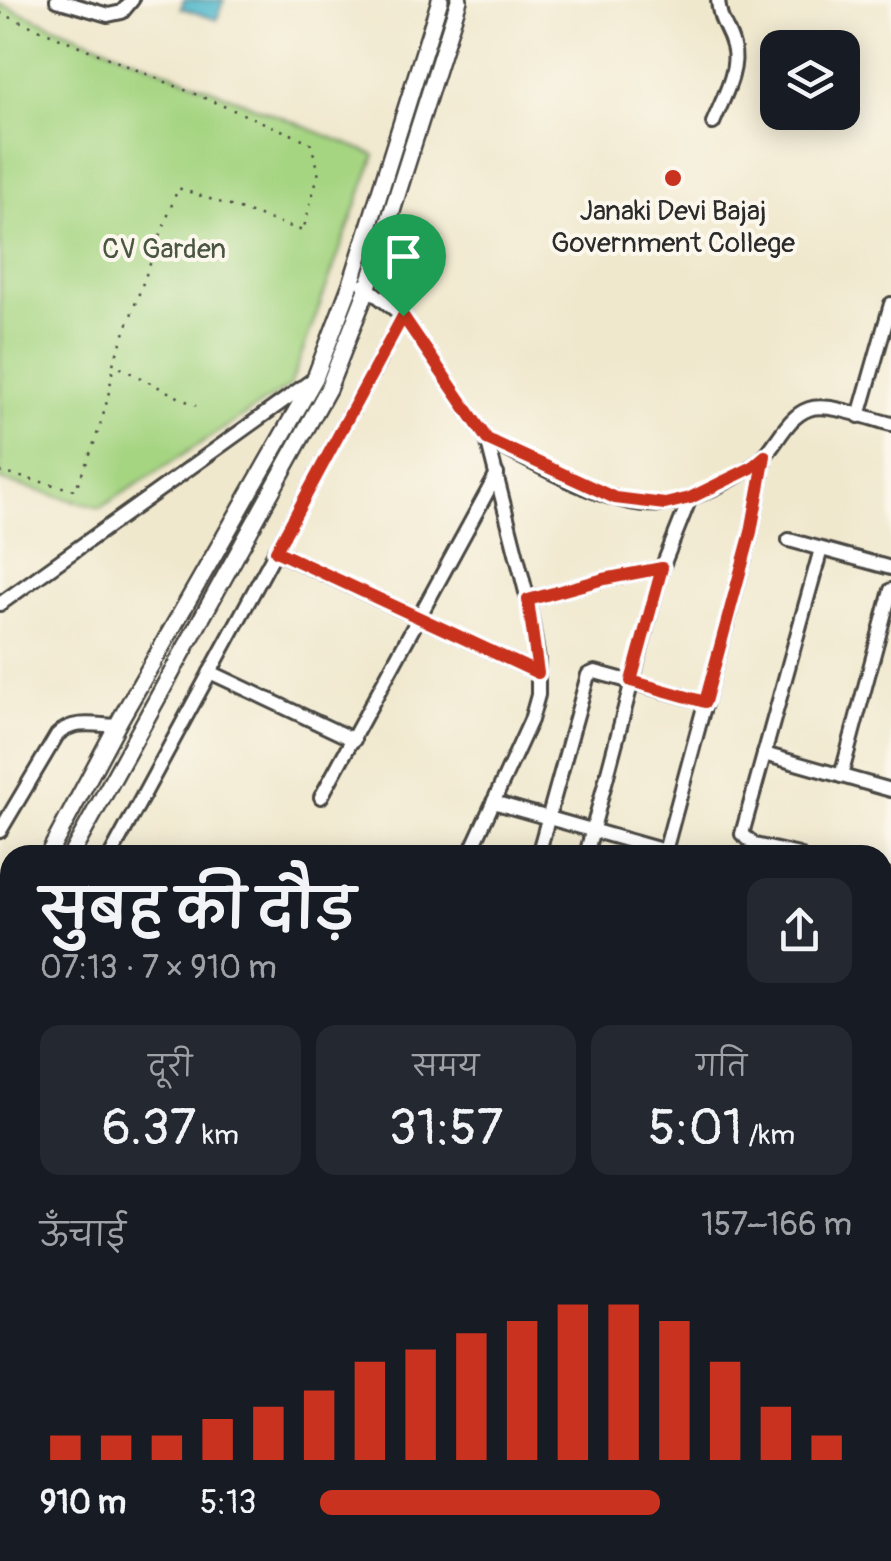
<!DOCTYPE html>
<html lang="hi">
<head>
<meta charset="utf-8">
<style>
	body { margin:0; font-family:Pangolin,"Playpen Sans Deva",sans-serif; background:#242831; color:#f1f3f6; height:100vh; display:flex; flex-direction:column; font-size:38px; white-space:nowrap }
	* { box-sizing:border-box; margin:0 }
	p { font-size:32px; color:#9ea1a6 }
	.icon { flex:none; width:55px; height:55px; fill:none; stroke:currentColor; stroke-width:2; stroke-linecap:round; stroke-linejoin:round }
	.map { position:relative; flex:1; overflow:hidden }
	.sheet { position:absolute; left:0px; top:845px; width:892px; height:718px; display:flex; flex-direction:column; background:#171b24; border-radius:30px 30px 0 0; box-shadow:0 5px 25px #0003 }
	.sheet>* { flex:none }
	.tools { position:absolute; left:760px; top:30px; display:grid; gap:20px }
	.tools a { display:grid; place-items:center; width:100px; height:100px; border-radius:20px; background:#171b24; box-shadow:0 5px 25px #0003; font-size:50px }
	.pin { position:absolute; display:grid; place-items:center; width:85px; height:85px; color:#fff; margin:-102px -42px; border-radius:50% 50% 50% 0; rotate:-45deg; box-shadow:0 0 10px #0007 }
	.pin .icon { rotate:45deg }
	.round { display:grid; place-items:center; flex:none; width:105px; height:105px; border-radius:20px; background:#242831 }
	.headline { display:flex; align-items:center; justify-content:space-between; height:170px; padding:0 40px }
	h1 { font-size:55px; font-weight:600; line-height:75px }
	.stats { display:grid; grid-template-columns:repeat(3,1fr); gap:15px; height:170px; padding:10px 40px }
	.stats div { display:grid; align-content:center; border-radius:20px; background:#242831; text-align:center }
	.stats b { font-size:50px; font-weight:600 }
	.stats small { font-size:28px; font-weight:400 }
	.stats p { font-size:28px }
	.chart { height:280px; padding:20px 40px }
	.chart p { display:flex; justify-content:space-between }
	.chart svg { width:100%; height:180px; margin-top:10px; stroke:#c8321e; stroke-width:6 }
	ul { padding:0 40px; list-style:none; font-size:32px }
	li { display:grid; grid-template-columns:160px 120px 1fr; align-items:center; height:75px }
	li i { height:25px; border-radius:12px; background:#c8321e }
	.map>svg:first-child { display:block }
	.green { fill:#a6d582; stroke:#688056; stroke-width:2.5 }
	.water { fill:#4db6ca; stroke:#3c707a; stroke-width:2.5 }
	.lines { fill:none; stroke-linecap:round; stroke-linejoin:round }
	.minor-casing { stroke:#494743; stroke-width:18 }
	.major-casing { stroke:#494743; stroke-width:20 }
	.path { stroke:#494743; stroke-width:2.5; stroke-dasharray:2.5 8; stroke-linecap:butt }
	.minor { stroke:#fff; stroke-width:12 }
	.major { stroke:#fff; stroke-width:15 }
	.route-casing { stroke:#fff; stroke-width:20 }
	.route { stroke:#c8321e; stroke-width:12 }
	.poi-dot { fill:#c8321e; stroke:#fbf7ec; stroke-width:4 }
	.labels { text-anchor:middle; stroke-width:8; stroke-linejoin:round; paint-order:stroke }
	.poi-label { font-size:28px; fill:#2b2b2b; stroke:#fbf7ec }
	.park-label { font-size:28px; fill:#4a5641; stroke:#fbf7ec }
</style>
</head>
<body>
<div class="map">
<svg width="891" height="1561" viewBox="0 0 891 1561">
	<rect width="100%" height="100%" fill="#fbf7ec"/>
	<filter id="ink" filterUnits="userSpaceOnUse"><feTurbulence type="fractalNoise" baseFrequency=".01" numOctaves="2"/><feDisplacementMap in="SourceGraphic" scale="20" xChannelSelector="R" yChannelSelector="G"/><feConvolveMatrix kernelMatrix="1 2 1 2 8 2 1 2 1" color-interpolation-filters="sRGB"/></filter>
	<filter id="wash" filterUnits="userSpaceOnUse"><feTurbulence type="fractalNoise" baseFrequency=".0048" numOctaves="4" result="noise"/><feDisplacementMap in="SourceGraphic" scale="40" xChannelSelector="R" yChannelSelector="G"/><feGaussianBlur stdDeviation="2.25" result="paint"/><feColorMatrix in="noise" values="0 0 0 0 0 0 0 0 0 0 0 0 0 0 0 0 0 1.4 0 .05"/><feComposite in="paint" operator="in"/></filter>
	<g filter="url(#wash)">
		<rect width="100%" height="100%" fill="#f0e8cd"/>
		<!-- green -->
		<path class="green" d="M0,4L375,155L290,386L100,508L0,480Z"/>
		<!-- water -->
		<path class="water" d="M184,0H224L217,20L181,8Z"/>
	</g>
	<g filter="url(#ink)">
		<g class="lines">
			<defs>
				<g id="minor">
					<path d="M57,0L108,15L122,12L132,0"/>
					<path d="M713,123C722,100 740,70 733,46C728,26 720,25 718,0"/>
					<path d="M364,285L403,316L487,439L528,600L538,660V695L531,720L469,855"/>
					<path d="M859,416L891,304"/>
					<path d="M487,439C535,463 610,510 665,504C693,501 749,474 767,453C780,438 789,416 809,409C828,402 871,419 891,424"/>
					<path d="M789,540L891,568"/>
					<path d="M275,551L538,673"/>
					<path d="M528,600L604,579L662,568"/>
					<path d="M0,604L311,381"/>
					<path d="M210,672L354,740"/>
					<path d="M764,754L891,790"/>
					<path d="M841,776L891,590"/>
					<path d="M321,797L497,474"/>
					<path d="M493,802L665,851"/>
					<path d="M0,831L57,735C73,719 96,725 117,726"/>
					<path d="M111,855L403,316"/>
					<path d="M538,855L588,675L595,672L705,702"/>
					<path d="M586,855L662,568L690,498"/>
					<path d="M664,855L751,533L765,456"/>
					<path d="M799,855L755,845L742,834L821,549"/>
					<path d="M882,874L891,876"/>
					<path d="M882,973L891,939"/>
					<path d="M882,1100L891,1102"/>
					<path d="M882,1192L891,1194"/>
					<path d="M0,1218L10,1232"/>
					<path d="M882,1260L891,1258"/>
					<path d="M882,1438L891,1437"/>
					<path d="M882,1544H891"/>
					<path d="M15,1561L27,1552"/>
					<path d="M509,1561L510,1552"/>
					<path d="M580,1561V1552"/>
					<path d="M757,1561V1552"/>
				</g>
				<g id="major">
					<path d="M48,855L121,718L315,378L352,281L440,0"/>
					<path d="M71,855L328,389L368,287L459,0"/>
					<path d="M0,943L10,925"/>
					<path d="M0,984L10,966"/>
				</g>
			</defs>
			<!-- minor casing -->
			<use href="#minor" class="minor-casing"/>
			<!-- major casing -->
			<use href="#major" class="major-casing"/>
			<!-- path -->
			<g class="path">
				<path d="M0,13L310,142L319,171L303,231L178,188L113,364L196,406"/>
				<path d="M0,472L75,490C92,451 109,408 113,365"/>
			</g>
			<!-- minor -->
			<use href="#minor" class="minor"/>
			<!-- major -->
			<use href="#major" class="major"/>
		</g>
	</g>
	<g class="lines" filter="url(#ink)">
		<defs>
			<path id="route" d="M403,316L487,439L615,498L665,504L690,498L751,468L765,456L751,532L705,702L631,681L662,568L604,579L528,600L538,673L276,551Z"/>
		</defs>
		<!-- route casing -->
		<use href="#route" class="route-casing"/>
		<!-- route -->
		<use href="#route" class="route"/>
	</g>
	<!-- markers -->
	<circle class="poi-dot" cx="673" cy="178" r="10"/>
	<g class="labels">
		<!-- poi labels -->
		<g class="poi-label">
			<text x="673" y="220">Janaki Devi Bajaj<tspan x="673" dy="32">Government College</tspan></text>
		</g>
		<!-- park labels -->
		<g class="park-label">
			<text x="164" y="258">CV Garden</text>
		</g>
	</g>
</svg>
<div class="tools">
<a><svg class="icon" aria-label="layers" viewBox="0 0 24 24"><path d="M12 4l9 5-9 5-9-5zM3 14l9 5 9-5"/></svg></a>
</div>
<div class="pin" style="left:403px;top:316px;background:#1e9e55"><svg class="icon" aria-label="arrive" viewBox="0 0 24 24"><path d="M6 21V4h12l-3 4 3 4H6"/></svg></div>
<section class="sheet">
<div class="headline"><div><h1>सुबह की दौड़</h1><p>07:13 · 7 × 910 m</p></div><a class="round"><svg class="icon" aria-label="share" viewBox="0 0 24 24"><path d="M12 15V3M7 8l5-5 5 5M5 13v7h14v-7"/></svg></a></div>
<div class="stats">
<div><p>दूरी</p><b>6.37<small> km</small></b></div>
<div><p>समय</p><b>31:57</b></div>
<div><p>गति</p><b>5:01<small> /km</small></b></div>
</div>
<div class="chart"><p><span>ऊँचाई</span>157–166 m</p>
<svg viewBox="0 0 160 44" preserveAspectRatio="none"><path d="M5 44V38M15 44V38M25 44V38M35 44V34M45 44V31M55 44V27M65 44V20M75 44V17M85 44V13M95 44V10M105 44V6M115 44V6M125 44V10M135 44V20M145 44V31M155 44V38"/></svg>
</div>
<ul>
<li><b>910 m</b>5:13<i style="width:64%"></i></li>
</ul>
</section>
</div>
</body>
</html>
